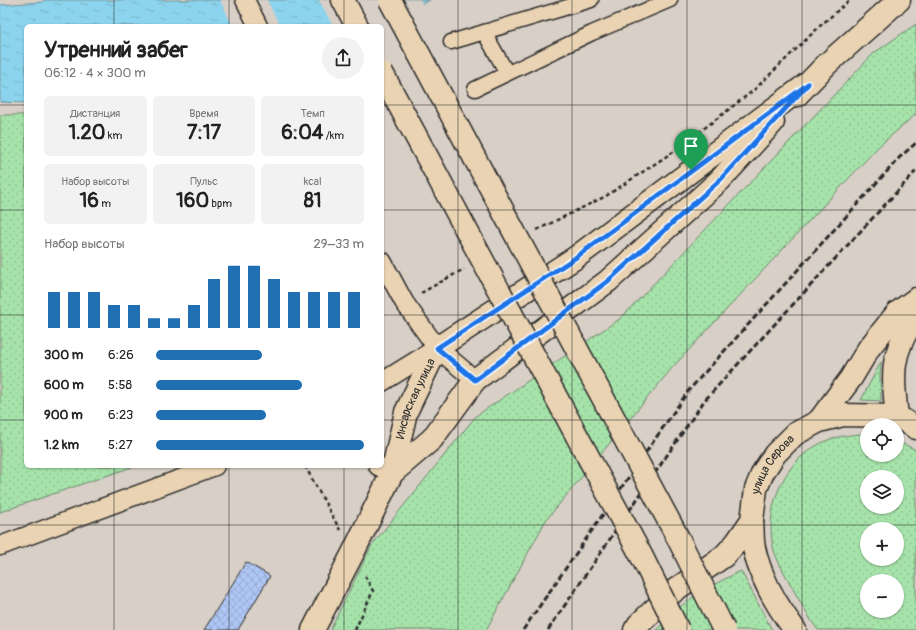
<!DOCTYPE html>
<html lang="ru">
<head>
<meta charset="utf-8">
<style>
	body { margin:0; font-family:Pangolin,sans-serif; background:#f2f2f2; color:#222; height:100vh; display:flex; flex-direction:column; font-size:15px; white-space:nowrap }
	* { box-sizing:border-box; margin:0 }
	p { font-size:13px; color:#767676 }
	.icon { flex:none; width:22px; height:22px; fill:none; stroke:currentColor; stroke-width:2; stroke-linecap:round; stroke-linejoin:round }
	.map { position:relative; flex:1; overflow:hidden }
	.details { position:absolute; left:24px; top:24px; width:360px; height:444px; display:flex; flex-direction:column; background:#fff; border-radius:6px; box-shadow:0 1px 3px #0004 }
	.details>* { flex:none }
	.tools { position:absolute; left:860px; top:418px; display:grid; gap:8px }
	.tools a { display:grid; place-items:center; width:44px; height:44px; border-radius:50%; background:#fff; box-shadow:0 1px 3px #0004; font-size:20px }
	.pin { position:absolute; display:grid; place-items:center; width:34px; height:34px; color:#fff; margin:-41px -17px; border-radius:50% 50% 50% 0; rotate:-45deg; box-shadow:0 0 4px #0007 }
	.pin .icon { rotate:45deg }
	.round { display:grid; place-items:center; flex:none; width:42px; height:42px; border-radius:21px; background:#f2f2f2 }
	.summary { display:flex; align-items:center; justify-content:space-between; height:68px; padding:0 20px }
	h1 { font-size:22px; font-weight:700; line-height:30px }
	.stats { display:grid; grid-template-columns:repeat(3,1fr); gap:6px; height:68px; padding:4px 20px }
	.stats div { display:grid; align-content:center; border-radius:6px; background:#f2f2f2; text-align:center }
	.stats b { font-size:20px; font-weight:700 }
	.stats small { font-size:11px; font-weight:400 }
	.stats p { font-size:11px }
	.chart { height:112px; padding:8px 20px }
	.chart p { display:flex; justify-content:space-between }
	.chart svg { width:100%; height:72px; margin-top:4px; stroke:#1f6fb2; stroke-width:6 }
	ul { padding:0 20px; list-style:none; font-size:13px }
	li { display:grid; grid-template-columns:64px 48px 1fr; align-items:center; height:30px }
	li i { height:10px; border-radius:5px; background:#1f6fb2 }
	.map>svg:first-child { display:block }
	.grass { fill:url(#grass-dots); stroke:#68876a; fill-rule:evenodd }
	.water { fill:url(#water-ripples); stroke:#65909f }
	.pier { fill:#d8cfc6 }
	.building { fill:url(#building-cross-hatch); stroke:#2b2b2b }
	.lines { fill:none; stroke-linecap:round; stroke-linejoin:round }
	.pedestrian-casing { stroke:#2b2b2b; stroke-width:17 }
	.minor-casing { stroke:#2b2b2b; stroke-width:21 }
	.tertiary-casing { stroke:#2b2b2b; stroke-width:25 }
	.primary-casing { stroke:#2b2b2b; stroke-width:25 }
	.path { stroke:#2b2b2b; stroke-width:2.5; stroke-dasharray:4 3; stroke-linecap:butt }
	.pedestrian { stroke:#e9d3b2; stroke-width:14 }
	.minor { stroke:#e9d3b2; stroke-width:18 }
	.tertiary { stroke:#e9d3b2; stroke-width:22 }
	.primary { stroke:#e9d3b2; stroke-width:22 }
	.rail { stroke:#2b2b2b; stroke-width:3; stroke-dasharray:6 3; stroke-linecap:butt }
	.primary-bridge-casing { stroke:#2b2b2b; stroke-width:25; stroke-linecap:butt }
	.primary-bridge { stroke:#e9d3b2; stroke-width:22 }
	.route-casing { stroke:#fff; stroke-width:8 }
	.route { stroke:#1a73e8; stroke-width:5 }
	.grid { fill:none; stroke:#2b2b2b; stroke-width:1; stroke-opacity:0.55 }
	.labels { text-anchor:middle; stroke-width:3; stroke-linejoin:round; paint-order:stroke }
	.street-label { font-size:12px; fill:#2b2b2b; stroke:#e9d3b2 }
</style>
</head>
<body>
<div class="map">
<svg width="916" height="630" viewBox="0 0 916 630">
	<defs>
		<pattern id="grass-dots" width="8" height="8" patternUnits="userSpaceOnUse"><rect width="8" height="8" fill="#a6e3aa"/><path d="M2 2h.1M6 6h.1" fill="none" stroke="#8fc392" stroke-width="1.8" stroke-linecap="round"/></pattern>
		<pattern id="water-ripples" width="26" height="14" patternUnits="userSpaceOnUse"><rect width="26" height="14" fill="#8cd4ed"/><path d="M2 4q2-2 4 0t4 0M15 11q2-2 4 0t4 0" fill="none" stroke="#79b6cb"/></pattern>
		<pattern id="building-cross-hatch" width="8" height="8" patternUnits="userSpaceOnUse"><rect width="8" height="8" fill="#afc7f5"/><path d="M0 0l8 8M0 8l8-8" fill="none" stroke="#97abd2"/></pattern>
	</defs>
	<rect width="100%" height="100%" fill="#d8cfc6"/>
	<filter id="ink" filterUnits="userSpaceOnUse"><feTurbulence type="fractalNoise" baseFrequency=".025" numOctaves="2"/><feDisplacementMap in="SourceGraphic" scale="8" xChannelSelector="R" yChannelSelector="G"/><feConvolveMatrix kernelMatrix="1 2 1 2 8 2 1 2 1" color-interpolation-filters="sRGB"/></filter>
	<g filter="url(#ink)">
		<!-- grass -->
		<g class="grass">
			<path d="M916,24V114L878,147L672,368L546,520L486,630H330L372,545L476,416L621,318L874,53Z"/>
			<path d="M0,115H26V466H135L0,512Z"/>
			<path d="M881,362L880,376L881,401L861,400Z"/>
			<path d="M861,434H867V455H897V441L916,450V630H818C808,617 801,603 793,589C786,575 777,562 773,547C764,504 786,456 828,440C839,436 850,435 861,434ZM867,477H897V507H867ZM867,529H897V559H867ZM867,581H897V611H867Z"/>
			<path d="M741,571L772,630H657C681,601 708,587 741,571Z"/>
		</g>
		<!-- water -->
		<path class="water" d="M45,0H430L370,26H26V103L0,102V5L42,2Z"/>
		<!-- pier -->
		<g class="pier">
			<path d="M220,0H267L280,26H233Z"/>
			<path d="M319,0H420L423,5L375,26H333Z"/>
		</g>
		<!-- building -->
		<path class="building" d="M246,562L270,576L238,630H204Z"/>
		<g class="lines">
			<defs>
				<g id="pedestrian">
					<path d="M484,32L507,73"/>
					<path d="M451,42L591,0"/>
					<path d="M475,89L592,33L670,0"/>
				</g>
				<g id="minor">
					<path d="M245,0L258,26"/>
					<path d="M382,261L404,302L437,348L475,380"/>
					<path d="M382,382L437,348"/>
					<path d="M378,466L392,473"/>
					<path d="M0,546L215,466"/>
				</g>
				<g id="tertiary">
					<path d="M797,95L827,64L899,0"/>
					<path d="M897,416C892,377 890,351 916,318"/>
					<path d="M819,421L843,415L897,416L916,428"/>
					<path d="M392,473L432,439L475,380L608,281L720,180L773,122"/>
					<path d="M752,520C753,529 752,539 754,548C760,577 777,606 795,630"/>
					<path id="s1" d="M313,630L353,553L392,473L406,412L437,348L575,258L807,84"/>
					<path id="s2" d="M635,630L639,624L675,590L724,556L736,543L752,520L756,489L763,472L775,454L795,434L819,421L851,378L869,348L897,313L916,299"/>
				</g>
				<path id="primary" d="M343,0L357,26"/>
			</defs>
			<!-- pedestrian casing -->
			<use href="#pedestrian" class="pedestrian-casing"/>
			<!-- minor casing -->
			<use href="#minor" class="minor-casing"/>
			<!-- tertiary casing -->
			<use href="#tertiary" class="tertiary-casing"/>
			<!-- primary casing -->
			<use href="#primary" class="primary-casing"/>
			<!-- path -->
			<g class="path">
				<path d="M537,230L606,196L676,150L754,90L821,25L850,0"/>
				<path d="M421,293L464,269"/>
				<path d="M305,466L340,530"/>
				<path d="M355,630L373,591L365,576"/>
			</g>
			<!-- pedestrian -->
			<use href="#pedestrian" class="pedestrian"/>
			<!-- minor -->
			<use href="#minor" class="minor"/>
			<!-- tertiary -->
			<use href="#tertiary" class="tertiary"/>
			<!-- primary -->
			<use href="#primary" class="primary"/>
			<!-- rail -->
			<g class="rail">
				<path d="M523,630L689,390L900,157L916,143"/>
				<path d="M548,630L704,401L916,171"/>
			</g>
			<defs>
				<g id="primary-bridge">
					<path d="M390,0L678,538L724,630"/>
					<path d="M382,73L642,557L678,630"/>
				</g>
			</defs>
			<!-- primary-bridge casing -->
			<use href="#primary-bridge" class="primary-bridge-casing"/>
			<!-- primary-bridge -->
			<use href="#primary-bridge" class="primary-bridge"/>
		</g>
	</g>
	<g class="lines" filter="url(#ink)">
		<defs>
			<path id="route" d="M808,84L720,180L608,281L475,380L437,348L575,258Z"/>
		</defs>
		<!-- route casing -->
		<use href="#route" class="route-casing"/>
		<!-- route -->
		<use href="#route" class="route"/>
	</g>
	<!-- grid -->
	<path class="grid" d="M114,0V26M229,0V26M344,0V26M458,0V630M572,0V630M687,0V630M802,0V630M0,105H26M382,105H916M0,210H26M382,210H916M0,315H26M382,315H916M0,420H26M382,420H916M114,466V630M229,466V630M344,466V630M0,525H916"/>
	<g class="labels">
		<!-- street labels -->
		<g class="street-label">
			<text dy="4" stroke="none"><textPath href="#s1" startOffset="254">Инсарская улица</textPath></text>
			<text dy="4" stroke="none"><textPath href="#s2" startOffset="223">улица Серова</textPath></text>
		</g>
	</g>
</svg>
<div class="tools">
<a><svg class="icon" aria-label="locate" viewBox="0 0 24 24"><circle cx="12" cy="12" r="6"/><path d="M12 2v4M12 18v4M2 12h4M18 12h4"/></svg></a>
<a><svg class="icon" aria-label="layers" viewBox="0 0 24 24"><path d="M12 4l9 5-9 5-9-5zM3 14l9 5 9-5"/></svg></a>
<a>+</a>
<a>−</a>
</div>
<div class="pin" style="left:691px;top:170px;background:#1e9e55"><svg class="icon" aria-label="arrive" viewBox="0 0 24 24"><path d="M6 21V4h12l-3 4 3 4H6"/></svg></div>
<section class="details">
<div class="summary"><div><h1>Утренний забег</h1><p>06:12 · 4 × 300 m</p></div><a class="round"><svg class="icon" aria-label="share" viewBox="0 0 24 24"><path d="M12 15V3M7 8l5-5 5 5M5 13v7h14v-7"/></svg></a></div>
<div class="stats">
<div><p>Дистанция</p><b>1.20<small> km</small></b></div>
<div><p>Время</p><b>7:17</b></div>
<div><p>Темп</p><b>6:04<small> /km</small></b></div>
</div>
<div class="stats">
<div><p>Набор высоты</p><b>16<small> m</small></b></div>
<div><p>Пульс</p><b>160<small> bpm</small></b></div>
<div><p>kcal</p><b>81</b></div>
</div>
<div class="chart"><p><span>Набор высоты</span>29–33 m</p>
<svg viewBox="0 0 160 44" preserveAspectRatio="none"><path d="M5 44V22M15 44V22M25 44V22M35 44V30M45 44V30M55 44V38M65 44V38M75 44V30M85 44V14M95 44V6M105 44V6M115 44V14M125 44V22M135 44V22M145 44V22M155 44V22"/></svg>
</div>
<ul>
<li><b>300 m</b>6:26<i style="width:51%"></i></li>
<li><b>600 m</b>5:58<i style="width:70%"></i></li>
<li><b>900 m</b>6:23<i style="width:53%"></i></li>
<li><b>1.2 km</b>5:27<i style="width:100%"></i></li>
</ul>
</section>
</div>
</body>
</html>
